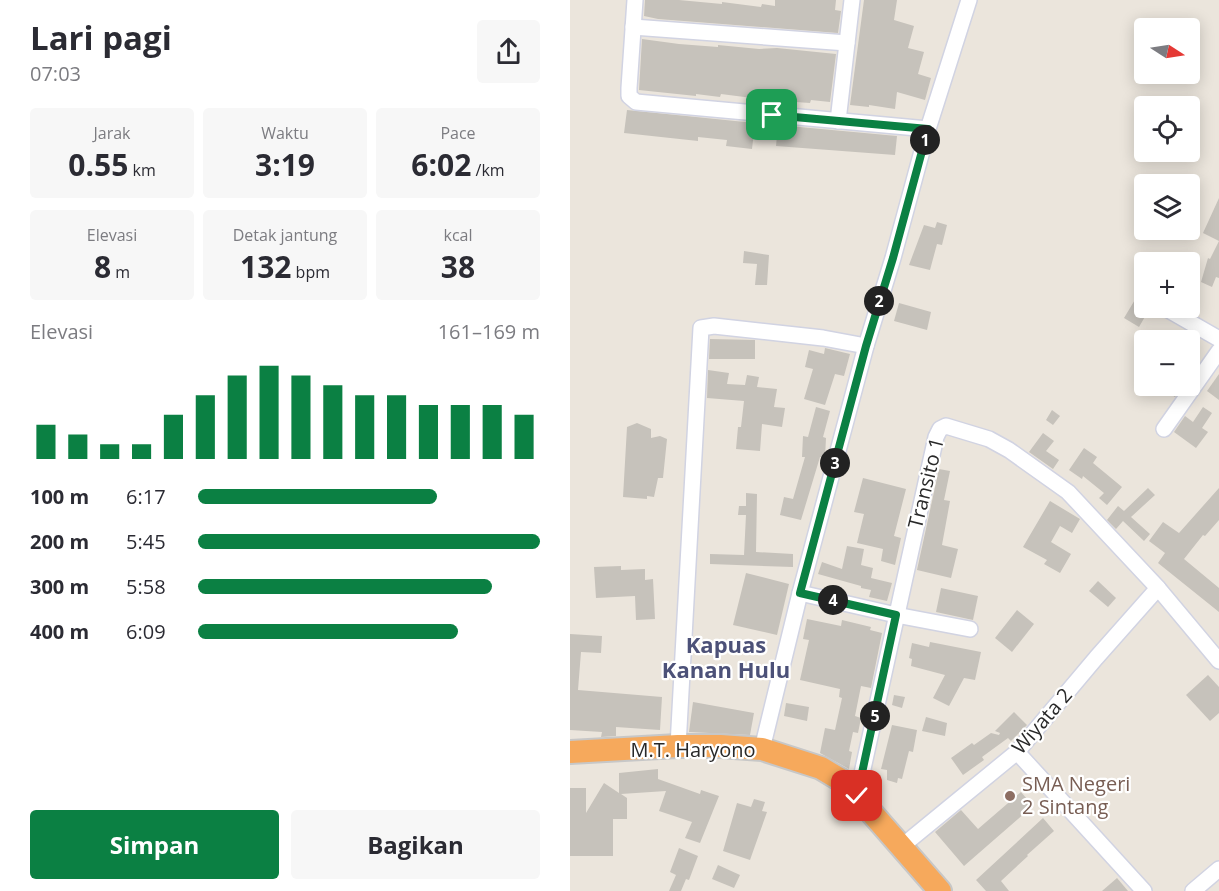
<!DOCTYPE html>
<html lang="id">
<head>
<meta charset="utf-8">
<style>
	body { margin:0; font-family:"Open Sans",sans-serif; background:#f7f7f7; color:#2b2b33; height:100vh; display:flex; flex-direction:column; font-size:22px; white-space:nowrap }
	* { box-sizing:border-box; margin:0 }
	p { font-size:20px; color:#7c7c81 }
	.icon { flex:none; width:33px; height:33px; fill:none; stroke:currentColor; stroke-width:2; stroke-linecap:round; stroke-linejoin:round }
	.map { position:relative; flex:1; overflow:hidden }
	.sheet { display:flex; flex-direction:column; background:#fff; width:570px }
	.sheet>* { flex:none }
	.needle { width:39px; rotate:102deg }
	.fabs { position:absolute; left:564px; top:18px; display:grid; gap:12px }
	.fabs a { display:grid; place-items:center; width:66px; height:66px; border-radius:6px; background:#fff; box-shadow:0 3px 15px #0003; font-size:30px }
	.pin { position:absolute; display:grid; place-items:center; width:51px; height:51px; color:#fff; margin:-26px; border-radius:12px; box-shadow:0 3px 9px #0006 }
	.km { position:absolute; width:30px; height:30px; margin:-15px; border-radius:50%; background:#222; color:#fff; font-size:16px; line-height:30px; text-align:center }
	.round { display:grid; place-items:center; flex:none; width:63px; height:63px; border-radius:6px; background:#f7f7f7 }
	.summary { display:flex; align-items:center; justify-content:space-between; height:102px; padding:0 30px }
	h1 { font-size:33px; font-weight:700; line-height:45px }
	.figures { display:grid; grid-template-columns:repeat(3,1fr); gap:9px; height:102px; padding:6px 30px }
	.figures div { display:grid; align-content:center; border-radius:6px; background:#f7f7f7; text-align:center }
	.figures b { font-size:30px; font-weight:700 }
	.figures small { font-size:16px; font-weight:400 }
	.figures p { font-size:16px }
	.chart { height:168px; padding:12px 30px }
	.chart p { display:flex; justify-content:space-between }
	.chart svg { width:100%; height:108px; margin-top:6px; stroke:#0b8043; stroke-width:6 }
	.primary-button { display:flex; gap:12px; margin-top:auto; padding:12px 30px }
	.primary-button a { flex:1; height:69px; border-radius:6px; background:#0b8043; color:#fff; font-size:24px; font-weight:700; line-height:69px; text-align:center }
	.primary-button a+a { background:#f7f7f7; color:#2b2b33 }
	ul { padding:0 30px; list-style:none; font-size:20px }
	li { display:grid; grid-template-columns:96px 72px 1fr; align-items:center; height:45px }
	li i { height:15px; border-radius:8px; background:#0b8043 }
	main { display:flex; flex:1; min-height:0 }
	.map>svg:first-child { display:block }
	.building { fill:#c6c2bb }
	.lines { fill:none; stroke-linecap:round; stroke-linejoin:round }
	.minor-casing { stroke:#d1d3e2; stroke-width:18 }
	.highway-casing { stroke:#c7c7c7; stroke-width:26 }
	.minor { stroke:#fff; stroke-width:15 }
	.highway { stroke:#f6a95c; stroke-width:22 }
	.route-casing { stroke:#fff; stroke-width:12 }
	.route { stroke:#0b8043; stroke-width:8 }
	.education-dot { fill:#8d6e63; stroke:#fff; stroke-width:2 }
	.labels { text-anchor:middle; stroke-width:4.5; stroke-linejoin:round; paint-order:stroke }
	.street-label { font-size:20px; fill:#292929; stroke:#fff }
	.education-label { font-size:20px; fill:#785e54; stroke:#fff; text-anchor:start }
	.quarter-label { font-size:22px; font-weight:bold; fill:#4c5178; stroke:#fff }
</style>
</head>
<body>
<main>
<section class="sheet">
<div class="summary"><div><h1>Lari pagi</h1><p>07:03</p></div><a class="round"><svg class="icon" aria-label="share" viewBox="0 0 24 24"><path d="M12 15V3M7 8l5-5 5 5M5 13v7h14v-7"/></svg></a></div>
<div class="figures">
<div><p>Jarak</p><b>0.55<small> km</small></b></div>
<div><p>Waktu</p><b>3:19</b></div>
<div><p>Pace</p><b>6:02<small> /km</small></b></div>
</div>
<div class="figures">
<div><p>Elevasi</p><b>8<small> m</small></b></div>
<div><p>Detak jantung</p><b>132<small> bpm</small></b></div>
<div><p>kcal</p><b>38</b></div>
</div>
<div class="chart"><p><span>Elevasi</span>161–169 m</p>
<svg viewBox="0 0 160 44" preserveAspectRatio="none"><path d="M5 44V30M15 44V34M25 44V38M35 44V38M45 44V26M55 44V18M65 44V10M75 44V6M85 44V10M95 44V14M105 44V18M115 44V18M125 44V22M135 44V22M145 44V22M155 44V26"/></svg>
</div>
<ul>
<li><b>100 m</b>6:17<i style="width:70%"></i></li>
<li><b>200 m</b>5:45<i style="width:100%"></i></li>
<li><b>300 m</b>5:58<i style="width:86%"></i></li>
<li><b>400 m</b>6:09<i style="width:76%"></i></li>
</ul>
<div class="primary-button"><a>Simpan</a><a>Bagikan</a></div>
</section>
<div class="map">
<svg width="649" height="891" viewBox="0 0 649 891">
	<rect width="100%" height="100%" fill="#ebe5dc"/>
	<!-- building -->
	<g class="building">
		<path d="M75,0H109L152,4V2L191,7L192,4L205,6V0H266L265,10L271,11L268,33L88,19L74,16Z"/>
		<path d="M294,0H327L324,20L344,26L338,48L354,52L348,74L361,78L355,100L327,92L325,109L299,105V107L280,105Z"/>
		<path d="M72,39L109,44L148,47V45L189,49L207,48L266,54L260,102L241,100L240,103L197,100L151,94L150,97L126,94V96L69,90Z"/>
		<path d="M57,110L185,123L182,149L156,146L157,140L128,137V141L54,133Z"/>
		<path d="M208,125L327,136L325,155L206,146Z"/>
		<path d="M649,198V278L646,277L642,287L631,282L638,258L640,259L649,241L633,233Z"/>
		<path d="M367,222L377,225L372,245L367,244L360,270L339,265L354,225L365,228Z"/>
		<path d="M174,251L199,255L197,285H185L187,264L173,263Z"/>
		<path d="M566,298L574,303V308H580L569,327L554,318Z"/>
		<path d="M329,303L361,312L357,330L324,321Z"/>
		<path d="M140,339L185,340V359H139Z"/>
		<path d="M255,348L280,354L274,376L265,374L255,405L234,399L243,369L235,367L239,350L254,354Z"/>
		<path d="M138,370L159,373L157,384L175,385L177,375L189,377L187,387L207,389L204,407L215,408L212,427L192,424L190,451L166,449L168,427H171L174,401L137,398Z"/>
		<path d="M649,374V400L637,391Z"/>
		<path d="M587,386H613L605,397Z"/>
		<path d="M246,407L260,411L253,437L256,438L255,458L250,457L231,520L210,515L214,497L223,499L235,457H232L233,436L238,437Z"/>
		<path d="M633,407L642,413L632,428L638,432L626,448L604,432L615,416L623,422Z"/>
		<path d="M482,410L490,416L483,425L476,420Z"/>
		<path d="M67,423L81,429V438L90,436L97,439L93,478H88L84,497L77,496V499L53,497L57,427Z"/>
		<path d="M473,433L484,441L476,451L489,460L483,469L459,452Z"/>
		<path d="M514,448L527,457L523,463L552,487L537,505L529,498L534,493L513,476L512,479L499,470Z"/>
		<path d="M369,469L380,471L374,500L380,501L372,545L388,549L381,578L347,570Z"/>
		<path d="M293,478L336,489L324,536L331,538L325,565L311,561L313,549L287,543L294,514L284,512Z"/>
		<path d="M578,488L585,495L561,517L580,534L574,541L553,521L546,529L537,520L548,506L554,511Z"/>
		<path d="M649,488V520L635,536L633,535L614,559L649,588V612L588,563L595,553L579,541L593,522L609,533Z"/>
		<path d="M176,493L187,494L186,552L223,554V567L140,564V554L174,555L176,515H168L169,506H176Z"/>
		<path d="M480,501L510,519L502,533L490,526L481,542L501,554L490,573L474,564L477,560L453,547Z"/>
		<path d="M277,546L294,549L291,565L303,568L301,578L322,583L317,601L299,597L301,590L291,588V586L248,574L252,562L272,569Z"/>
		<path d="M51,566V570L75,569V580L83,579L85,619L66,620L65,596L26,598L24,567Z"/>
		<path d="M176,573L219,584L207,635L163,625Z"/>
		<path d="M528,581L546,598L538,607L519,591Z"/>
		<path d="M371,588L408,596L403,620L366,612Z"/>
		<path d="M447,610L464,624L442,652L425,638Z"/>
		<path d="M237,619L271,626L272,620L301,627L300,630L312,633L301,688L291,686L285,716L291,718L288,733L283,732L279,751L282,752L279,769L250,753L255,728L265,730L272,698L269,697L270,689L230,680L239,640L233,639Z"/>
		<path d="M0,634L32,636L31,653L11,652L8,690L92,697L90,730L46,727V736L31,737L32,732L0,730Z"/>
		<path d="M360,642L411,652L405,680L394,678L379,706L363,698L375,675L341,666L342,659L339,658L342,643L359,647Z"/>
		<path d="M638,675L649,687V713L640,721L616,695Z"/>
		<path d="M324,695L335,697L332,708L322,705Z"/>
		<path d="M123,702L184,713L180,735L119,732Z"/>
		<path d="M216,703L239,707L237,721L214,716Z"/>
		<path d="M444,712L457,725L441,741L438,738L412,757L414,760L393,775L381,758L402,743L404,745L421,733L429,735L430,733L425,731Z"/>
		<path d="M356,717L377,723L375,736L352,731Z"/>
		<path d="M322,725L347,730L343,752L339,751L332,779L328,778L327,783L317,780V770L311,769Z"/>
		<path d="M88,769V779L130,794L131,790L149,796L130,843L115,838L122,822L89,811L96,791L51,794L57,798V819H43V856H0V788H16V813L34,783L49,793V773Z"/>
		<path d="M451,792L463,806L394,866L365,832L391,810L408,829Z"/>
		<path d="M184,799L195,802L192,811L197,812L180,860L153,851L167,803L181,807Z"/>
		<path d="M473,818L484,831L457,855L458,856L431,881L439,891H416L406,880Z"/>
		<path d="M109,848L128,856L119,880L116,879L111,891H99L106,875L100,872Z"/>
		<path d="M148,865L170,875L164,888L142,879Z"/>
		<path d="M547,878L558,891H532Z"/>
	</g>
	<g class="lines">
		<defs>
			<g id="minor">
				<path d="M65,0L59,88V96L66,102L358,129"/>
				<path d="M63,27L277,43"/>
				<path d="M268,121L282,0"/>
				<path d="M595,308L649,339"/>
				<path d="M594,429L649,351"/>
				<path d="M588,588L649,661"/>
				<path d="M230,593L326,615L400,629"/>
				<path d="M108,746L131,328L144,326L253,338L296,346"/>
				<path d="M192,749L230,593L296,346L323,258L358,129L399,0"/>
				<path d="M447,752L574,891"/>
				<path d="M287,796L366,437L370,429L376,426L419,439L439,450L498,492L588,588L526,658L447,752L331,847"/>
				<path d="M623,891L649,869"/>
			</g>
			<path id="highway" d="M0,752L108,746H150L192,749L251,768L271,780L287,796L370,891"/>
		</defs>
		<!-- minor casing -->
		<use href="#minor" class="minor-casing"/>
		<!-- highway casing -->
		<use href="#highway" class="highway-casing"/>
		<!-- minor -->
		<use href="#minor" class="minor"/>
		<!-- highway -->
		<use href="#highway" class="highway"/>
	</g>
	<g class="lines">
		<defs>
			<path id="route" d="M202,115L358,129L323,258L296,346L230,593L326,615L287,796"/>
		</defs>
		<!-- route casing -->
		<use href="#route" class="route-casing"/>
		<!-- route -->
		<use href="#route" class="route"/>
	</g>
	<!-- markers -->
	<circle class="education-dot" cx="440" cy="796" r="6"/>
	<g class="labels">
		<!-- street labels -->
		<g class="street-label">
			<text transform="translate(356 483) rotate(-76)" y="7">Transito 1</text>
			<text transform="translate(472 721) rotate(-49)" y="7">Wiyata 2</text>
			<text x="123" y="757">M.T. Haryono</text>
		</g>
		<!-- education labels -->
		<g class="education-label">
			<text x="452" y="791">SMA Negeri<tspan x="452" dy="23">2 Sintang</tspan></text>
		</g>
		<!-- quarter labels -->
		<g class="quarter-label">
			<text x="156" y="653">Kapuas<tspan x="156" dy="25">Kanan Hulu</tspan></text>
		</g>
	</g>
</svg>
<div class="fabs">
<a><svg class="needle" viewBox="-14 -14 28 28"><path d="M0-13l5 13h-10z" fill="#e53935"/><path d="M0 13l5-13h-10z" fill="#7c7c81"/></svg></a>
<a><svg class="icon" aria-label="locate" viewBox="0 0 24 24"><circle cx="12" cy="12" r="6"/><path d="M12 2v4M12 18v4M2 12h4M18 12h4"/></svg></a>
<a><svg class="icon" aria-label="layers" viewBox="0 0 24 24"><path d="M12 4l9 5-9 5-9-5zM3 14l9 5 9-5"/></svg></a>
<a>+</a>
<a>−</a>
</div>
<div class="pin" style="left:202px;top:115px;background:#1e9e55"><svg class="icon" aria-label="arrive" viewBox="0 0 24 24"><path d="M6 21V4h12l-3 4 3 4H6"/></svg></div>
<div class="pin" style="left:287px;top:796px;background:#d93025"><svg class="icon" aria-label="check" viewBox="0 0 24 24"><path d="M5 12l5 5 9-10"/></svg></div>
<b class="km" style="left:355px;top:140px">1</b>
<b class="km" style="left:309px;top:301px">2</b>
<b class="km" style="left:265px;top:463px">3</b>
<b class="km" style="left:263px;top:600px">4</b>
<b class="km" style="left:305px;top:716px">5</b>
</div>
</main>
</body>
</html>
